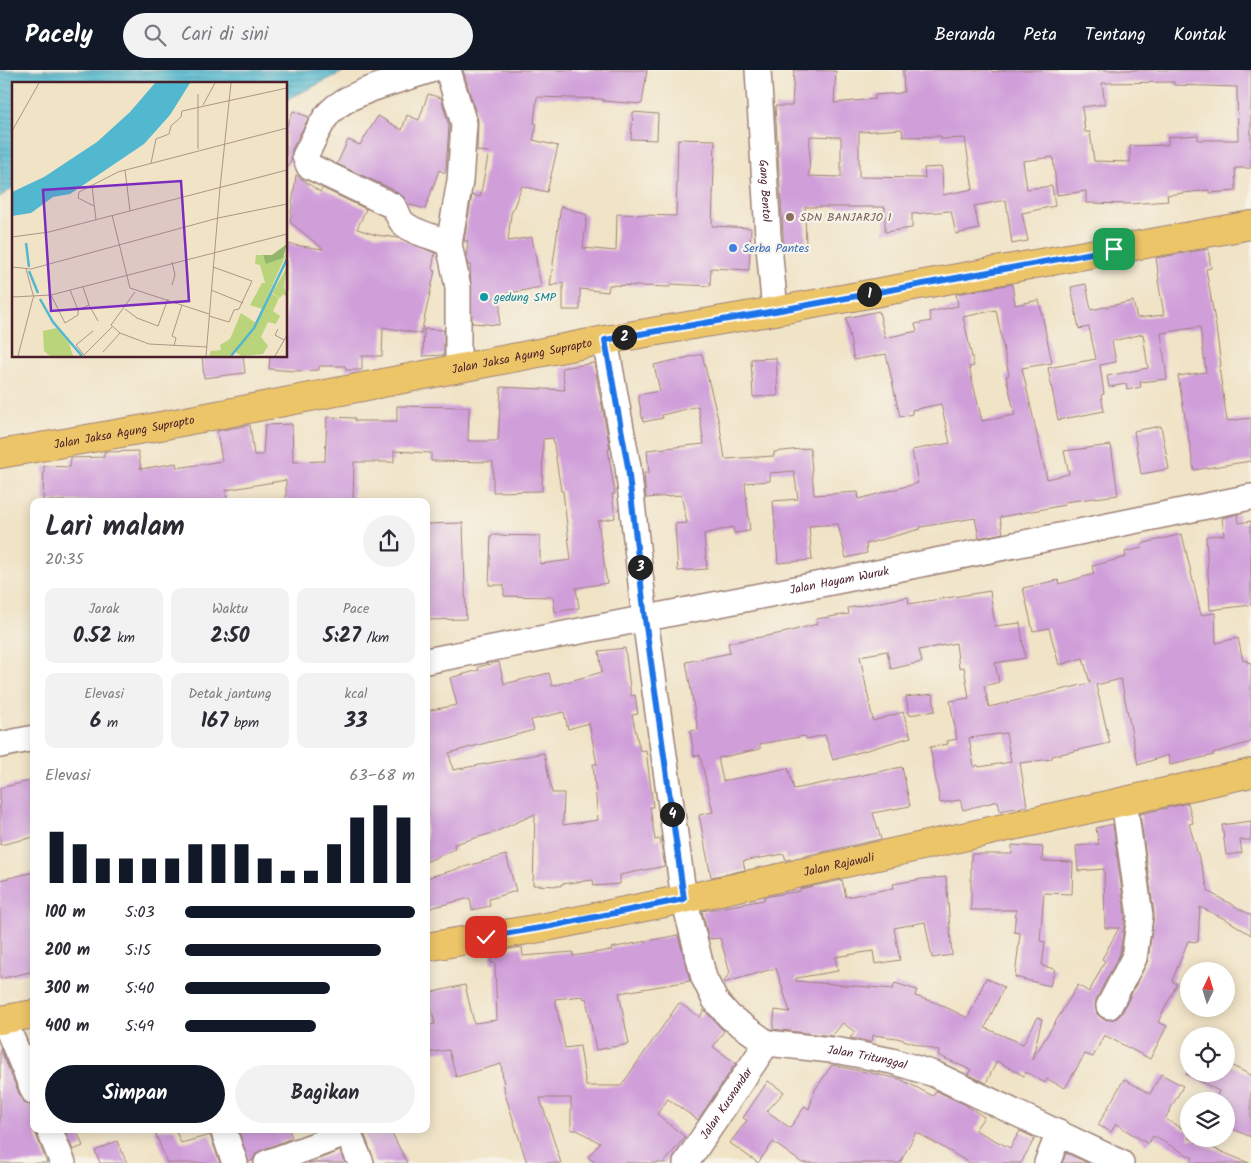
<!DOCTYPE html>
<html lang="id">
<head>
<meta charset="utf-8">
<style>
	body { margin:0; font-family:Kalam,sans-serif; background:#f2f2f3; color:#2b2b33; height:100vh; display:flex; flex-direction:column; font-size:19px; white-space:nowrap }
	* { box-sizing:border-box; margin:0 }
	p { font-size:16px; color:#7c7c81 }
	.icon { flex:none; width:28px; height:28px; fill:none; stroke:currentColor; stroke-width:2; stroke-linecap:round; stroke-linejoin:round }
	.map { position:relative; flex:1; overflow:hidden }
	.details { position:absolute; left:30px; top:428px; width:400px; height:635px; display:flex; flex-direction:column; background:#fff; border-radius:10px; box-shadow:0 2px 12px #0003 }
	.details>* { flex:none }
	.needle { width:32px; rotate:4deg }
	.fabs { position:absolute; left:1180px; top:892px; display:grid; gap:10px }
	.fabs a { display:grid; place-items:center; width:55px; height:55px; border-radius:50%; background:#fff; box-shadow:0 2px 12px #0003; font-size:25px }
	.pin { position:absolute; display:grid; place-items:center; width:42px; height:42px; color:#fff; margin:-21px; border-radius:10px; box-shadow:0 2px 8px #0006 }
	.km { position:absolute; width:25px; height:25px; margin:-12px; border-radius:50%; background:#222; color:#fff; font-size:14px; line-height:25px; text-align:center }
	.round { display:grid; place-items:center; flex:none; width:52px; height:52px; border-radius:26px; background:#f2f2f3 }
	.head { display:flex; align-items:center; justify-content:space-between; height:85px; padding:0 15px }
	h1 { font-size:28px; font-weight:800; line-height:38px }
	.figures { display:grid; grid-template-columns:repeat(3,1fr); gap:8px; height:85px; padding:5px 15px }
	.figures div { display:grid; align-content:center; border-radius:10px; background:#f2f2f3; text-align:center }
	.figures b { font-size:21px; font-weight:800 }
	.figures small { font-size:14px; font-weight:400 }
	.figures p { font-size:14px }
	.chart { height:140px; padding:10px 15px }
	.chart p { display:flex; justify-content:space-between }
	.chart svg { width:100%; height:90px; margin-top:5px; stroke:#111827; stroke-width:6 }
	.primary-button { display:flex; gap:10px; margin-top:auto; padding:10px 15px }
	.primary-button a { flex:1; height:58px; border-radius:30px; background:#111827; color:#fff; font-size:20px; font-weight:800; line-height:58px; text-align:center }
	.primary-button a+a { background:#f2f2f3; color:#2b2b33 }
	ul { padding:0 15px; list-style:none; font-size:16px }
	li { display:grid; grid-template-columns:80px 60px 1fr; align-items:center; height:38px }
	li i { height:12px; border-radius:6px; background:#111827 }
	header { display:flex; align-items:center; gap:30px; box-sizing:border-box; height:70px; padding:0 25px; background:#111827; color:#fff }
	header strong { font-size:24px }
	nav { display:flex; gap:28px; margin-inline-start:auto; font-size:18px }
	.search { width:350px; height:45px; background:#f2f2f3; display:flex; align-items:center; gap:12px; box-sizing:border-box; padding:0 18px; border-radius:28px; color:#7c7c81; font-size:19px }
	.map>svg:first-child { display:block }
	.water { fill:url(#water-rules); stroke:#4e6c7d }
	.building { fill:#d09fda; fill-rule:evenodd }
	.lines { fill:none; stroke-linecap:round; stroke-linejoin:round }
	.minor-casing { stroke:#9d8178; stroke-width:28 }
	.major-casing { stroke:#9d8178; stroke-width:30 }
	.minor { stroke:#fff; stroke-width:25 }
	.major { stroke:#edc569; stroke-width:28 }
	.route-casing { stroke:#fff; stroke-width:10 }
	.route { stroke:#1a73e8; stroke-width:6 }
	.education-dot { fill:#8d6e63; stroke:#f7f3e8; stroke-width:2 }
	.shop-dot { fill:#3f7fe0; stroke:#f7f3e8; stroke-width:2 }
	.culture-dot { fill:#0f9aa8; stroke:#f7f3e8; stroke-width:2 }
	.labels { text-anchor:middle; stroke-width:4.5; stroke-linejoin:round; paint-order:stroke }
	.street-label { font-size:12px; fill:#4a1f2b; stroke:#f7f3e8 }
	.education-label { font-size:12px; fill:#785e54; stroke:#f7f3e8; text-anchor:start }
	.shop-label { font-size:12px; fill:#366cbe; stroke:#f7f3e8; text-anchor:start }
	.culture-label { font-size:12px; fill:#0d838f; stroke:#f7f3e8; text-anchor:start }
	.inset-river { fill:none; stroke:#51b8cf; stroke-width:2.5 }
	.inset-road { fill:none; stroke:#ae9588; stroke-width:1 }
	.view { fill:#7b2cbf; fill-opacity:0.15; stroke:#7b2cbf; stroke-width:2.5 }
	.inset-edge { fill:none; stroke:#4a1f2b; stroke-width:2.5 }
</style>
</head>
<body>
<header>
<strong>Pacely</strong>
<div class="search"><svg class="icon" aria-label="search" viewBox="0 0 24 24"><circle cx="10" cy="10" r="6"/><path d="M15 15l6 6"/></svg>Cari di sini</div>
<nav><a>Beranda</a><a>Peta</a><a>Tentang</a><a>Kontak</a></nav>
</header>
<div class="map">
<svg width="1251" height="1093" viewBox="0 0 1251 1093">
	<defs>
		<pattern id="water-rules" width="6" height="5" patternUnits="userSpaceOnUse" patternTransform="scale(1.25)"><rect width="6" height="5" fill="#51b8cf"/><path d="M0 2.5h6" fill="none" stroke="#4595a8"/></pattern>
	</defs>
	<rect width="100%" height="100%" fill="#f7f3e8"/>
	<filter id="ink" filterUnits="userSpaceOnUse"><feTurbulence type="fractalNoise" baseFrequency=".02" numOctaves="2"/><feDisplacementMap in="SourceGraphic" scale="10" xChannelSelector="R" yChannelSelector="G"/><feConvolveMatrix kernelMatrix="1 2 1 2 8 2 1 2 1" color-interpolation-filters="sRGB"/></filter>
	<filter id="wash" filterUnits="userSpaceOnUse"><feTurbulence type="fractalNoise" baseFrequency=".0096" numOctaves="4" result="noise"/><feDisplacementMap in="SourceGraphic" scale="20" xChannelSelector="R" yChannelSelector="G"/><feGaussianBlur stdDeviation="1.12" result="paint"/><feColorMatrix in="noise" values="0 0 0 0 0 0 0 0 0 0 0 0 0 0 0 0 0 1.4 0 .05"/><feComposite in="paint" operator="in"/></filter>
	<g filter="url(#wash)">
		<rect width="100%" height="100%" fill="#f0e3c6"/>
		<!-- water -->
		<path class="water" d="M0,0H347L286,30V14H14V117L0,127Z"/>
		<g id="blocks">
			<!-- building -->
			<g class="building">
				<path d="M463,0H647L642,34L603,31V29L537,27L534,53L537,54L533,70L558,76L547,122L522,116L511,144L508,171L532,167L541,217L501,225L499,255L472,253L470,195H468L466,187L468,171H464L472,125L480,127L489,82L477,81L478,50Z"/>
				<path d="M794,0L836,1L834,33L875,29V25L901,23V22H904L903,0H992V2L1007,0H1251V98H1235L1236,121L1209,123V120L1167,125L1168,131L1130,134L1086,133V121L1057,125L1053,87L1023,91L1027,119L1052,116L1055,136L1022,143L1028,171L1012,174L1006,130L974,136L979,159L956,164L951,141L912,144V158L885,162V137H805L806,178L784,180L775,36H792ZM1174,12V15L1237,17L1238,70H1198V65L1168,67V75L1130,76V92L1094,91L1090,62H1085L1082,37L1105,34L1102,13ZM902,59L903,67L941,66V69L965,68L973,119L943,125L942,97L924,98L925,108L859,107V62ZM810,66L841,67V107L809,106Z"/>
				<path d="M428,24L441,28L449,56L446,99L445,103L439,100L425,139L408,134L404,127L390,118L337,94L348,70L360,75L378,46L402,60L407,45L419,50Z"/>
				<path d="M293,41L309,47L292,79L291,90L286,99V58Z"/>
				<path d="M633,42L658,44L657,70L631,69Z"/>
				<path d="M678,69L715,70L712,156L751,158L749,200L711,198L710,216L670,214V217L609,215L608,222L580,219V240H563V213L550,216L561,136L587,145L583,178L616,181L617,144L676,146Z"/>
				<path d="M296,105L320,122L322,118L366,139L357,159L376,165L399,168L435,183L432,199L435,200L421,264L383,257L382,286H362V300H346L345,296H319V300L294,301L269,299L270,286H286V174L323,179L290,152Z"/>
				<path d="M1208,179L1211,198L1206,199L1216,257L1221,296L1219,297L1227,351L1251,348V391L1194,400L1178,306L1206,302L1200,257L1161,263L1167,309L1140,312L1141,317L1127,320L1126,314L1109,317L1107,306L1148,298L1143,264L1112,271L1116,292L1100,295L1104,324L1101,325L1104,341L1058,350L1048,298L1096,289L1089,257L1079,259L1071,217L1086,214L1091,240L1133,231L1137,248L1164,245L1158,210L1159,209L1156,188Z"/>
				<path d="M1012,214L1015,235L1039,230L1052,293L1022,298L1047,409L1069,404L1064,381L1111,375L1118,425L1064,432L1065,435L1000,447L1003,463L979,468L975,448L920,457V459L866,474L867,483L846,488L838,454L809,456L812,490L778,493L773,431L798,429L794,401L770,403V411L745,413L750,461L734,463L733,457L704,464L707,499L678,501L675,454L687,453L681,425L646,428L644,403H649L647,380L704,374L698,336L662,345L663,348L643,352L638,325L660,321L654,295L702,284L720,357L725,389L774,386V382L810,378L814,425L858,422L859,429L918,413L912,380L950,373L941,334L912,340V344L900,347L886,284L854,290L846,248L879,241L885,268L917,261L915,254L931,251L929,242L958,236L956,224ZM996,240L1009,305L1006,306L1015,345L982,351L969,297L974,296L963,247Z"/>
				<path d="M424,259L444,260V285L423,286Z"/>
				<path d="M202,286H243L245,303L204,308Z"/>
				<path d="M776,288L778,326L753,327L751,289Z"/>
				<path d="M594,293L610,379H608L615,424H612L615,448L598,451L607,513L576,518L579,538L555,542L553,527L504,526V515H489L491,465L540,466V494L571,490L563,421H561L553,368L543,369L542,421L493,422V392L431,391V383L394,381V392H354L353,431H286V410L226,420L227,431H43L44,396L70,397L71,388L104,387V382L138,381L141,399L176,393L177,398L222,391L217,361L250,355L254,385H263L265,355L292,354L293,392L325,391L327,347L355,348V351H397V336L469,337L468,371H498L501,317L565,320L562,298Z"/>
				<path d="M1161,356L1169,399L1141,404L1134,361Z"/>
				<path d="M1238,444L1239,453L1251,451V535L1210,540L1206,466L1224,465L1222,448Z"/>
				<path d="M463,453L466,549L426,550V454Z"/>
				<path d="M1182,464L1201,545L1215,543L1216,573L1238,568L1243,591L1247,590V593L1251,592V672L1213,683L1214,685L1170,695L1168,685L1138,695L1121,609L1096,615L1110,673L1052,686V689L1020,693L1027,736L1000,741L998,731L963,740L960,730L940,733L930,677L948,674L947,671L957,669L950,631L969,628L964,597L959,598L956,573L919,580L922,592L891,599L887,581L860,586L873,651L903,642L911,667L833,690L825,665L806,669L805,666L760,674V679L718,688L723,711L788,698L794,719L902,697L910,736L873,743L881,769L786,790L784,784L743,791L745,800L711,807L699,745L713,742L700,685L694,686L690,661L698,660L686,592L730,583L728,573L783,563L817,554L816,549L849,544L848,538L908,527L909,534L990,521L995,556L1020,553L1025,588L995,593L999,612L984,616L989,637L1090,613L1083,588L1059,595L1049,558L1033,561L1023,518L1058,510L1059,514L1094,504L1092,496L1126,487L1125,482L1142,478L1141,474ZM1006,663L1011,692L979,697L978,695L974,697L969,668Z"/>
				<path d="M625,578L631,626L635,625L638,644L632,645L640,681L646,680L653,737H650L655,770L660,769L665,796L620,805V814L594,816L593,810L561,814V816L533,815L535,744L493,763L454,774L455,779L426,792V641L457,635L450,608L479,600L478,597L499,592L504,614L549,603L552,616L602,602L599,581ZM564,642L568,659L589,653L597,694H593L598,750L563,755L564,723H552L544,683L453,700L449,683L534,660L531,650Z"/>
				<path d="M933,624L935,641L909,645L906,627Z"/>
				<path d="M34,710V767L0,775V718Z"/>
				<path d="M1188,733L1193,753L1189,754L1209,822L1251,845V865L1229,851L1200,837L1198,872L1188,871L1172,911L1177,914L1158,952L1167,956L1150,989L1104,965L1093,987L1085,984L1065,1018L1047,1009L1045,1013L1026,1002L1024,1006L997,991L986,1013L968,1004L971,1000L938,985L939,981L897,968L873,965L872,972L850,968L855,962L843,953L832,966L773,959L775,940L790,942L776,898L723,913L730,903L720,868L709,869L702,841L764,830V827L800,821V819L842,810L846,827L894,818L893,814L922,809L946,807L952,885L932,888L925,852L894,858L900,890L875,894L873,881L835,887L838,901L796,908V911L893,919L895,913L917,920L915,926L937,933L968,948L986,908L1004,917L985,958L1023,974L1038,947L1042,949L1032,990L1078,915L1089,922L1105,891L1102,889L1119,858H1105L1104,799L1078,801L1076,776L1099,774L1096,758L1113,754L1125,846L1120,884L1096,929L1095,936L1097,944L1103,949L1110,950L1117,948L1122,943L1148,890L1154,844L1140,744Z"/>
				<path d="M1251,751V770H1240L1242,783L1226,785L1222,755Z"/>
				<path d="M1012,775L1043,777L1042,791L1073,792L1072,824L1044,823L1040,871L1045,872L1042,896L1055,899L1050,916L1015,907L1020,863L1014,862L1016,840H971V784H1012Z"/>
				<path d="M506,785L516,821L489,829L490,836L472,840L470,828L426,839V808Z"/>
				<path d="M34,802V901L0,909V810Z"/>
				<path d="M678,865L690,911L619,923L629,974L596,980L586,928L584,929L583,926L555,929L565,978L580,976L586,1016H621L679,933L700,947L704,940L724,961L713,977L736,993L698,1050L668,1029L657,1044L685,1067L664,1093H596L588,1087L600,1073L577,1060H571V1028H540L561,1093H527L505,1024L501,994L456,1007L449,980L426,983V956L435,954L428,923L465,915L474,953L497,950L495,893H491V882L522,877L523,886L573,882V886L612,880L611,878Z"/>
				<path d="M0,978L21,1028L26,1034L34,1036V1059L47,1093H0Z"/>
				<path d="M1226,993L1251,1005V1067L1226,1056V1031H1215L1219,1021L1186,1004H1226Z"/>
				<path d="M832,995L900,1009L933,1026L936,1021L964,1034L984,1047L975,1060L1010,1078L1020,1061L1035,1068L1021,1093H970L916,1062L900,1093H802L773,1072L758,1093L730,1073L747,1050L743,1048L768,1011L784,1022L767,1041L790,1058L805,1036L809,1039L815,1020Z"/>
				<path d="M1161,1004L1183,1016L1165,1049L1189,1062V1069H1200L1198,1072L1249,1093H1190L1193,1088L1153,1066L1148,1074L1116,1054L1111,1062L1098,1055L1124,1009L1150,1024Z"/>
				<path d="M64,1059H76L83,1076L73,1080Z"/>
				<path d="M154,1059H175L181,1073L210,1065L220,1093H167Z"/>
				<path d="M238,1059H289L292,1068L262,1080L256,1083L253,1090L249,1092Z"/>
				<path d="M366,1059H390L407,1093H375L363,1060Z"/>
				<path d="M117,1071L127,1093H100L95,1081Z"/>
				<path d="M340,1081L345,1093H308Z"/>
				<path d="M1066,1083L1088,1093H1062Z"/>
			</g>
		</g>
	</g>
	<g filter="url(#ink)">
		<use href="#blocks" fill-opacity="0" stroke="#9d8178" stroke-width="1"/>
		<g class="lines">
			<defs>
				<g id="minor">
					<path d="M430,0C402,10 350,21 330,42C320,52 312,74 305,86L309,96L393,136C397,141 399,149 403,153C415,164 435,166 449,174"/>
					<path d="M448,0L464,54L460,111L449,174L458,217V298"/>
					<path id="s1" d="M758,0L768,165L775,241"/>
					<path id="s2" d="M605,270L628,397L645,549L684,829L704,908L715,930L730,947L767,973L840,981L892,991L934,1004L1121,1093"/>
					<path id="s3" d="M426,591L867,505L1251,427"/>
					<path d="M0,675L34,668"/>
					<path d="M1109,936L1134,888L1140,846L1124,731"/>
					<path d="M4,950L34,1022"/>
					<path d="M49,1059L63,1093"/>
					<path d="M223,1059L235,1093"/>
					<path d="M348,1063L361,1093"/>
					<path d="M267,1093L348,1063L346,1059"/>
					<path id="s4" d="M686,1093L767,973"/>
					<path d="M1047,1093L1059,1063"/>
				</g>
				<g id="major">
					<path id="s5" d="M0,384L150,358L605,270L775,241L1251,155"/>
					<path id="s6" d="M426,877L546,857L684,829L1251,703"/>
					<path d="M0,950L34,944"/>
				</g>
			</defs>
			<!-- minor casing -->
			<use href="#minor" class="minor-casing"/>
			<!-- major casing -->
			<use href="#major" class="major-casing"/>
			<!-- minor -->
			<use href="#minor" class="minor"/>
			<!-- major -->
			<use href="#major" class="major"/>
		</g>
	</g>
	<g class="lines" filter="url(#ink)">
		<defs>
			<path id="route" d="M486,867L546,857L684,829L645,549L628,397L605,270L775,241L1114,179"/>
		</defs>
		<!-- route casing -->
		<use href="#route" class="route-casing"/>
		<!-- route -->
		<use href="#route" class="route"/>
	</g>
	<!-- markers -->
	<circle class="education-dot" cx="790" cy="147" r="5"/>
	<circle class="shop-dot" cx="733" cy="178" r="5"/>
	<circle class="culture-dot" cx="484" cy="227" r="5"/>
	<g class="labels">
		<!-- street labels -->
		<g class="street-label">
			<text dy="4" stroke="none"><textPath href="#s1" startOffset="121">Gang Bentol</textPath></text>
			<text dy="4" stroke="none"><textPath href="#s5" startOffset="531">Jalan Jaksa Agung Suprapto</textPath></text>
			<text dy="4" stroke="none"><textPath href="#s5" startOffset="126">Jalan Jaksa Agung Suprapto</textPath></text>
			<text dy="4" stroke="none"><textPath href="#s3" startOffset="421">Jalan Hayam Wuruk</textPath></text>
			<text dy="4" stroke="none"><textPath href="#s6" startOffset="421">Jalan Rajawali</textPath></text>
			<text dy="4" stroke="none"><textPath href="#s2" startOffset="840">Jalan Tritunggal</textPath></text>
			<text dy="4" stroke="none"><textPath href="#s4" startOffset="72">Jalan Kusnandar</textPath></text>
		</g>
		<!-- education labels -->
		<g class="education-label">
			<text x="800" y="151">SDN BANJARJO 1</text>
		</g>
		<!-- shop labels -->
		<g class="shop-label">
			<text x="743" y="182">Serba Pantes</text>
		</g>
		<!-- culture labels -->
		<g class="culture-label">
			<text x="494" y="231">gedung SMP</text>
		</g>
	</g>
	<!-- overview -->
	<g transform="translate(12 12)">
		<rect width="275" height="275" fill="#f0e3c6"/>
		<path d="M275,170L250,227L238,223L250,201H253L248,183L243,182L244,173H251L254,181L271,176ZM275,185L272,204L275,215L271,212L268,216L260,211ZM259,211L267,216L261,229L268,234L264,242L256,240L249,255L256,264L251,272L230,274L223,270L243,246ZM229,231L244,241L238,251L218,274H197L199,269L209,268L208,263L218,257Z" fill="#b9d47a"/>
		<path d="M275,162L271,176L254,182L251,173H260Z" fill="#92b66a"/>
		<path d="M45,246L57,261L61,274H38L32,269L31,249Z" fill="#b9d47a"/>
		<path d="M143,1H178L158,33L132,62L58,112L41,115L19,131L0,134V110L32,95L85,60L118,30Z" fill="#51b8cf"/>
		<path class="inset-river" d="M14,161L17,185M17,189L26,211M28,217L41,240L70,274M219,274L242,246L275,177"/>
		<path class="inset-road" d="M186,12V67M191,23L203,1M0,49L27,1M139,81L144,57L157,52L159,44L169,35L170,29L275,6M113,88L118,129M80,104L84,138M208,106L219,1M82,124L66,116L67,110L106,90L275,46M100,133L118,206L197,232M0,155L37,150L275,88M0,185L19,187L206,136L275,122M14,187L22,216M160,203L163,193L160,180M58,208L66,228M199,208L231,221M123,210L99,243L108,251L137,262L195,265M39,213L53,241L66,233V228L77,223L71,205M0,215L39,213L275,152M77,223L86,239M113,227L125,236L146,244L156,217M197,234L217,240L222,228L227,227L240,199L201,185M266,247L263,253L272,258M81,249L64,263L72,273L100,245M162,264L164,256L160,254L170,223M91,270L108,251M6,274L21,216M194,274L208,106M263,274L275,253"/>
		<path class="view" d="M169,99L177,219L39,229L31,108Z"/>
		<rect width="275" height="275" class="inset-edge"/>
	</g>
</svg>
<div class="fabs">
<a><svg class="needle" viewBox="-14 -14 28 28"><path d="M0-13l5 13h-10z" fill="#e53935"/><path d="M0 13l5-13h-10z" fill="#7c7c81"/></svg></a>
<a><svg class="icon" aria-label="locate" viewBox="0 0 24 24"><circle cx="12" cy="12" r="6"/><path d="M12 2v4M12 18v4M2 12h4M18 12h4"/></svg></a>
<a><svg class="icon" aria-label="layers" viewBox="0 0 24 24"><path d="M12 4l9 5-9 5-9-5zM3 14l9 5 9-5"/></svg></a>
</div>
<div class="pin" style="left:1114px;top:179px;background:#1e9e55"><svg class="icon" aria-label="arrive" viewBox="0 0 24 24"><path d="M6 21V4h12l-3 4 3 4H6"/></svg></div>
<div class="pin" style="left:486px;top:867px;background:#d93025"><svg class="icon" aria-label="check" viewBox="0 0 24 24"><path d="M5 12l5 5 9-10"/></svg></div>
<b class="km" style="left:869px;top:224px">1</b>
<b class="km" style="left:624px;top:267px">2</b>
<b class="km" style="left:640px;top:497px">3</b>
<b class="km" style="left:672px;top:744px">4</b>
<section class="details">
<div class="head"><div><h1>Lari malam</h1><p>20:35</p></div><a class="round"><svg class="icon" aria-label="share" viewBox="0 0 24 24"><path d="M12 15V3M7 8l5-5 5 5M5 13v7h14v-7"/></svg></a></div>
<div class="figures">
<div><p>Jarak</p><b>0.52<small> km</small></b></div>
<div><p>Waktu</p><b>2:50</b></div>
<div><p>Pace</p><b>5:27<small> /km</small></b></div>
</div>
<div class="figures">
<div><p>Elevasi</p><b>6<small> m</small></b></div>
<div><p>Detak jantung</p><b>167<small> bpm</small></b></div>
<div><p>kcal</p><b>33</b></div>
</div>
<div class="chart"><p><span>Elevasi</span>63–68 m</p>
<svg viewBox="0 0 160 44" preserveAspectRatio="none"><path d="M5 44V19M15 44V25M25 44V32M35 44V32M45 44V32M55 44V32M65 44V25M75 44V25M85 44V25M95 44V32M105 44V38M115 44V38M125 44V25M135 44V12M145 44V6M155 44V12"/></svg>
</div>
<ul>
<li><b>100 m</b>5:03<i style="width:100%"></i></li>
<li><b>200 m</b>5:15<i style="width:85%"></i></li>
<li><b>300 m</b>5:40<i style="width:63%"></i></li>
<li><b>400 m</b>5:49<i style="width:57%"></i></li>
</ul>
<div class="primary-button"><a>Simpan</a><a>Bagikan</a></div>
</section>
</div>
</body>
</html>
